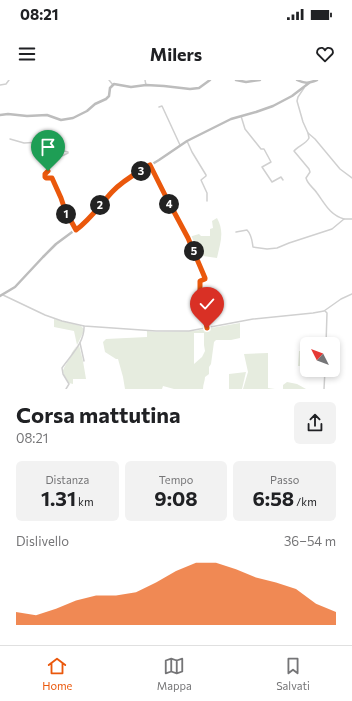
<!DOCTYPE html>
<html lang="it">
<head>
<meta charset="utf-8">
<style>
	body { margin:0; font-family:Commissioner,sans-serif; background:#f2f2f2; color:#202124; height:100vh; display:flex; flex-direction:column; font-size:15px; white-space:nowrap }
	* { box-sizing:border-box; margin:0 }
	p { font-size:13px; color:#757577 }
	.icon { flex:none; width:22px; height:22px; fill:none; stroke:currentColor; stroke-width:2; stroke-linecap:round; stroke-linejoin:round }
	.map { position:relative; height:309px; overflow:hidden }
	.sheet { display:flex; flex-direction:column; background:#fff; flex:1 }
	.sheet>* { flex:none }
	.needle { width:26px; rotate:312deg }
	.buttons { position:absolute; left:300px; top:257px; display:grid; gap:8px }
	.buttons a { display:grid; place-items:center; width:40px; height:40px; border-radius:6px; background:#fff; box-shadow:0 2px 6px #0003; font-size:20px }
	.pin { position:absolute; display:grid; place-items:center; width:34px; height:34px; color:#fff; margin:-41px -17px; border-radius:50% 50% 50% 0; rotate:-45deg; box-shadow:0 0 4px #0007 }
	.pin .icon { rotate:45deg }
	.km { position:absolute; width:20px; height:20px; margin:-10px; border-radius:50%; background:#222; color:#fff; font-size:11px; line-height:20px; text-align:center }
	.round { display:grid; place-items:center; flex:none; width:42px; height:42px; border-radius:6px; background:#f2f2f2 }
	.head { display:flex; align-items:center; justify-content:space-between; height:68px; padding:0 16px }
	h1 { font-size:22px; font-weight:700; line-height:30px }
	.figures { display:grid; grid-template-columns:repeat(3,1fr); gap:6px; height:68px; padding:4px 16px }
	.figures div { display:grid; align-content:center; border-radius:6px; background:#f2f2f2; text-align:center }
	.figures b { font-size:20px; font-weight:700 }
	.figures small { font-size:11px; font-weight:400 }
	.figures p { font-size:11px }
	.chart { height:112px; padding:8px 16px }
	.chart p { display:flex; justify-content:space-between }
	.chart svg { width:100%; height:72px; margin-top:4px; fill:#ea580c; opacity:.7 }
	.status { display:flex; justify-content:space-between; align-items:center; height:28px; padding:0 20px; background:#fff; direction:ltr }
	.status svg { height:11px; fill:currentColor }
	header { display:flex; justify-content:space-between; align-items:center; height:52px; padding:0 16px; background:#fff; font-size:18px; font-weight:700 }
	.dock { display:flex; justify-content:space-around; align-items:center; height:56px; border-top:1px solid #e0e0e0; background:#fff; font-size:11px; color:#757577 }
	.dock a { display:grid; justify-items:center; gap:2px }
	.dock .current { color:#ea580c }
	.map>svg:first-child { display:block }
	.green { fill:#e6ecdf; fill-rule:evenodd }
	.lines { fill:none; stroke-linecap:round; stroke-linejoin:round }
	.street { stroke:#d0d0d0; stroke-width:1.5 }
	.secondary { stroke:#bdbdbd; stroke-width:2.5 }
	.route-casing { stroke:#fff; stroke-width:8 }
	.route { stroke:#ea580c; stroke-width:5 }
</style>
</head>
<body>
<div class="status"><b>08:21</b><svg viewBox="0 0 49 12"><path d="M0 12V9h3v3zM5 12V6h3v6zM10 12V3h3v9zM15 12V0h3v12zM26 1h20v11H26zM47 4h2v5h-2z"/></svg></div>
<header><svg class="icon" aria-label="menu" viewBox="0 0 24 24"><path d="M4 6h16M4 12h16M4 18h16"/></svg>Milers<svg class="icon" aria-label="heart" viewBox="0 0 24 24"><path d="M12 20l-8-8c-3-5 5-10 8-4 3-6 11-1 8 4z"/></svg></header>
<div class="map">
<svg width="352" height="309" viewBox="0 0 352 309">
	<rect width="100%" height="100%" fill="#fff"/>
	<!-- green -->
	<g class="green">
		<path d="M217,138C225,152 220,164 217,178L196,175L189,157L199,154L201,156H210V149L213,148L212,141Z"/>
		<path d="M54,239L81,246L84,249L83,253L73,273L71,274L77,265L74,251L54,247Z"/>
		<path d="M240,243V258L231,260H216L214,262L211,284L209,287V294L205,297C205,301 203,304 203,309H174L163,306L162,309H125L123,297L118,279H116L105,272L103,262L106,259L147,257V251L157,252L194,251ZM194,253H204V265L205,271L202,277L194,284Z"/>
		<path d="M79,265L83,281L86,299H73V304L69,303C67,300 63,295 63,291C63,287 76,270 79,265Z"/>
		<path d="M299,271H307V286H298Z"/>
		<path d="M268,273V308L275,309H243L248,292L244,274Z"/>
		<path d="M246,292L242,309H229V294Z"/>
		<path d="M287,302L297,304L306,309H283V305Z"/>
	</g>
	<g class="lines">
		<!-- street -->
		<g class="street">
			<path d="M109,0L113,5"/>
			<path d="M145,0L146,5"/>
			<path d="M0,5L6,4L9,0"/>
			<path d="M304,8L298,17L297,21L303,42L308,53L315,59L340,89L352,98"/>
			<path d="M159,27L162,26L180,65"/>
			<path d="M241,36L245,49L261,69H264L271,82L262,87L272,102L281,97L283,100"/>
			<path d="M308,53L309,58C306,64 298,66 294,71L309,89L310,92L306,98C308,105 313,107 317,113C325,124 330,135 344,139"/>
			<path d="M10,59L24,63L41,62L47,63L53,68L59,70L68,72V73L64,75L44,83V84L48,89L45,96L46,98H52L61,118L65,130L76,150"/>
			<path d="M187,61L192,72L206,95V96L201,100L207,113V121"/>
			<path d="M41,77C44,76 48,77 52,79L51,80"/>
			<path d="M150,85L165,115L188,158L205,198V199L200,201L201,215L207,248"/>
			<path d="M236,152L247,150C252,155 252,161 253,167L267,169L277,168L289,163L332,149L344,139H352"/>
			<path d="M3,215L45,235L62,241L84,246L156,251H189L253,239L313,233L324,231L341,219L352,214"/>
			<path d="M325,231L327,233L326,264"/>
			<path d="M80,263L84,281"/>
			<path d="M66,309L69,304L63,294L62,288C71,275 85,262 84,246"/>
			<path d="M324,309L325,290"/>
		</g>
		<!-- secondary -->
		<g class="secondary">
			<path d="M236,0L246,2L260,0"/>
			<path d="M297,0C305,4 309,3 317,0"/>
			<path d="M0,35L8,34L27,36L47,35L61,40L73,38L87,31L95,24L106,19L109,16L110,8L114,4L131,7L146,5L164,6L190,9L199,8L210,0"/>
			<path d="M0,216L15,207L43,177L56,164L87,141L112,111L121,103L159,80L187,61L231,39L256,32L273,26L292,16L309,3"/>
		</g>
	</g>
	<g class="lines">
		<defs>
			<path id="route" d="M48,91L45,94V97L46,98H52L61,118L65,130L76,150C90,140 100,125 112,112C123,100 137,93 150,85L165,115L188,158L205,198V199L200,201V215L207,248"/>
		</defs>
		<!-- route casing -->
		<use href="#route" class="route-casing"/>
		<!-- route -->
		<use href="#route" class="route"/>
	</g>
</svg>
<div class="buttons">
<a><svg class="needle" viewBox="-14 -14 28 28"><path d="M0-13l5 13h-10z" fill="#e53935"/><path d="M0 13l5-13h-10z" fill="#757577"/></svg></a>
</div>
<div class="pin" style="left:48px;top:91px;background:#1e9e55"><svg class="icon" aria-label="arrive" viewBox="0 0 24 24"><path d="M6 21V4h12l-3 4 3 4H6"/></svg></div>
<div class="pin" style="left:207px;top:248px;background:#d93025"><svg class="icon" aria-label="check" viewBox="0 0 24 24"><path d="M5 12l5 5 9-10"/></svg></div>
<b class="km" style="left:66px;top:134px">1</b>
<b class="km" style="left:100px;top:125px">2</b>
<b class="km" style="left:141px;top:91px">3</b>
<b class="km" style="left:169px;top:124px">4</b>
<b class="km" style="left:194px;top:171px">5</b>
</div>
<section class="sheet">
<div class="head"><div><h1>Corsa mattutina</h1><p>08:21</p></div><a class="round"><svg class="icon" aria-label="share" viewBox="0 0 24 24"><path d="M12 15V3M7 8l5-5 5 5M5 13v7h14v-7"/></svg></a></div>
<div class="figures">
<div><p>Distanza</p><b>1.31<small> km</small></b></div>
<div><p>Tempo</p><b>9:08</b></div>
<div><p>Passo</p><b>6:58<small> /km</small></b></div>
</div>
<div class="chart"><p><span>Dislivello</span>36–54 m</p>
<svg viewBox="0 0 160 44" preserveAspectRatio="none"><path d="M0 44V36L10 38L20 34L30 29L40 26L50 26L60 24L70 18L80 11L90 6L100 6L110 10L120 15L130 18L140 22L150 31L160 36V44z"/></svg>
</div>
</section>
<nav class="dock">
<a class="current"><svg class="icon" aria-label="home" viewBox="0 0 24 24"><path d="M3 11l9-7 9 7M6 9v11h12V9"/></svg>Home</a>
<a><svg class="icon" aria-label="map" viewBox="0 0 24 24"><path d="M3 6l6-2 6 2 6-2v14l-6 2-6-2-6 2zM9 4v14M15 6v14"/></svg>Mappa</a>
<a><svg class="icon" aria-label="saved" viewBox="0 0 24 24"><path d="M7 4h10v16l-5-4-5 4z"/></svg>Salvati</a>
</nav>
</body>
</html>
